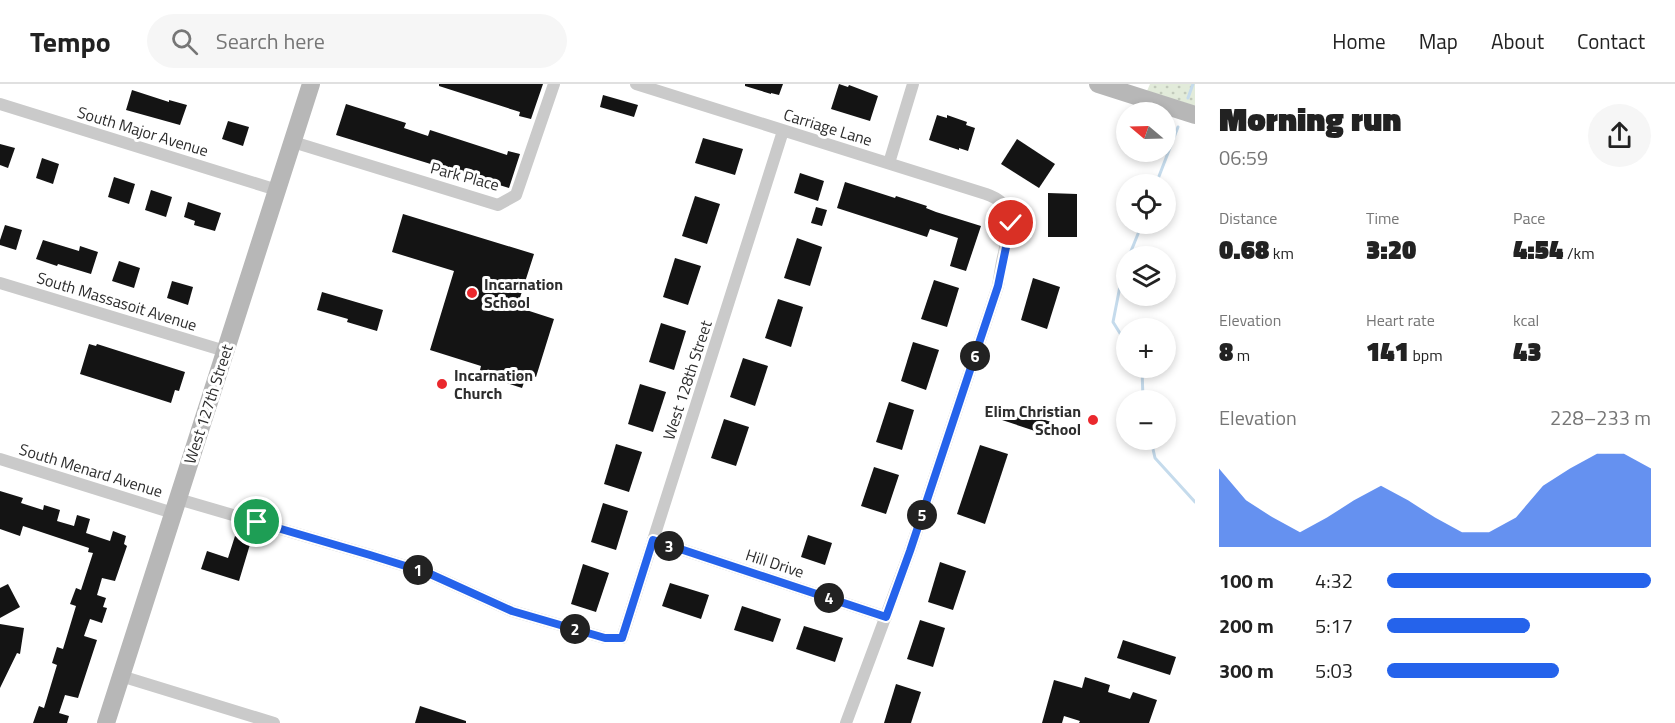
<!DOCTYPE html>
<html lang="en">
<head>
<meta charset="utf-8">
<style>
	body { margin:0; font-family:"Titillium Web",sans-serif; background:#f6f6f6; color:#222; height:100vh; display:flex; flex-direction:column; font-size:22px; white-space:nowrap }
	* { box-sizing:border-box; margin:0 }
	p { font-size:20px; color:#767676 }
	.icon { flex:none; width:33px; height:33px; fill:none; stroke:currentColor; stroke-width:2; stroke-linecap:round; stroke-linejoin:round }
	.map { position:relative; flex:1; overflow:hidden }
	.details { display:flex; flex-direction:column; background:#fff; width:480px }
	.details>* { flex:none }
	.needle { width:39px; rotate:289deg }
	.buttons { position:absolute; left:1116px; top:18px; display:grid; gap:12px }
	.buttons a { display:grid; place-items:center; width:60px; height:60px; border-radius:50%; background:#fff; box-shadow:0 3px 9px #0003; font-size:30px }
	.pin { position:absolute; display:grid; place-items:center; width:51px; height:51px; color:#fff; margin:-26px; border:3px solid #fff; border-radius:50%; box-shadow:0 2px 6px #0007 }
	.km { position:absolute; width:30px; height:30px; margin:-15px; border-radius:50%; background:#222; color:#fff; font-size:16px; line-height:30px; text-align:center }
	.round { display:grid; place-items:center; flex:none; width:63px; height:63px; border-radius:32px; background:#f6f6f6 }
	.headline { display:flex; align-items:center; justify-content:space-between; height:102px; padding:0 24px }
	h1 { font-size:33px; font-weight:800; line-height:45px }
	.figures { display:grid; grid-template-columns:repeat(3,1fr); gap:9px; height:102px; padding:6px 24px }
	.figures div { display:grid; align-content:center }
	.figures b { font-size:26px; font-weight:800 }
	.figures small { font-size:16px; font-weight:400 }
	.figures p { font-size:16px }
	.chart { height:168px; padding:12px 24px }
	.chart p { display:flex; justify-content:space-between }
	.chart svg { width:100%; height:108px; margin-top:6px; fill:#2563eb; opacity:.7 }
	ul { padding:0 24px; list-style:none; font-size:20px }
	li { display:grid; grid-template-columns:96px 72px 1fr; align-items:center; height:45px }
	li i { height:15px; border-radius:8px; background:#2563eb }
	header { display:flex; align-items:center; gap:36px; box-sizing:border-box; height:84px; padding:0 30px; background:#fff; border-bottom:2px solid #e0e0e0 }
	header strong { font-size:28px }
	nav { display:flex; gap:33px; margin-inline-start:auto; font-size:21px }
	.search { width:420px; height:54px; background:#f6f6f6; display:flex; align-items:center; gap:15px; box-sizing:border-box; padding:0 21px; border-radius:33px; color:#767676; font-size:22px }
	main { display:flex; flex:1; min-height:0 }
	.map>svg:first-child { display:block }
	.grass { fill:url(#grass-dots) }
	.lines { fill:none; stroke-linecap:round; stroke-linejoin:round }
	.stream { stroke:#c5dbec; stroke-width:3 }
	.building { fill:#141414 }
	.street { stroke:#cacaca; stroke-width:12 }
	.secondary { stroke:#b7b7b7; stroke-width:18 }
	.route-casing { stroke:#fff; stroke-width:12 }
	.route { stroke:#2563eb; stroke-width:8 }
	.poi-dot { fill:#ea282d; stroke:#fff; stroke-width:2 }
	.labels { text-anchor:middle; stroke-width:6; stroke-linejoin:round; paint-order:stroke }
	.street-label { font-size:16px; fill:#2d2d2d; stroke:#fff }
	.poi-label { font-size:16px; font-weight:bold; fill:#2d2d2d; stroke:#fff; text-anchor:start }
</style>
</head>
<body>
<header>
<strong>Tempo</strong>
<div class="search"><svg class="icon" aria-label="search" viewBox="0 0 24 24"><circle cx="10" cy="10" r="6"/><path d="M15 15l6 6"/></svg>Search here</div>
<nav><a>Home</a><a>Map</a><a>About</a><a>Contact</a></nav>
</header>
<main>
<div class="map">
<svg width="1195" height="639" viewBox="0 0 1195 639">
	<defs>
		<pattern id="grass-dots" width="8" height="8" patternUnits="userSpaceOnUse" patternTransform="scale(1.5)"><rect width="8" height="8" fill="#e2ebda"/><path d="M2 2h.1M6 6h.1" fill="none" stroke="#c2cabb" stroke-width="1.8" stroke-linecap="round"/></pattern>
	</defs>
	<rect width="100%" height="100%" fill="#fff"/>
	<!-- grass -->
	<path class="grass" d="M1150,0H1195V22L1147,7Z"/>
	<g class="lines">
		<!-- stream -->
		<g class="stream">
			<path d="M1188,14L1193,0"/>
			<path d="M1156,100L1178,43"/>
			<path d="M1129,172L1142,140"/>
			<path d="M1126,180L1122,192L1113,238L1126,259"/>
			<path d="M1142,284L1143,316"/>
			<path d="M1151,356L1155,374L1195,418"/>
		</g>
	</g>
	<!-- building -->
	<g class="building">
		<path d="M439,0H543L531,35L519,32L520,28L439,2Z"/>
		<path d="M745,0H783L779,11L771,9V10L745,2Z"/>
		<path d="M839,0L848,3L849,1L878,12L870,37L831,25Z"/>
		<path d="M132,6L169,18V16L187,21L180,41L126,26Z"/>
		<path d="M603,11L638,21L634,33L600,23Z"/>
		<path d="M346,20L406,39L404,44L428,52L430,46L507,71L508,67L520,70L509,104L336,51Z"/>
		<path d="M937,31L947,34V31L967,38L966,41L975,44L968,67L959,64V66L929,56Z"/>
		<path d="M228,37L249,43L243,62L222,55Z"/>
		<path d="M703,54L743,65L735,91L695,79Z"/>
		<path d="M1017,55L1055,80L1039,104L1001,80Z"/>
		<path d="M0,60L15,64L8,84L0,81Z"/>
		<path d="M42,74L59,80L53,100L36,94Z"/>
		<path d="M800,89L824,97L818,117L794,109Z"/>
		<path d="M114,93L135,100L129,120L108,113Z"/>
		<path d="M845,98L895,114L896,112L927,122L926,124L936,128L981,142L966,187L950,182L958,154L930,145L927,153L837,124Z"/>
		<path d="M151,106L172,113L166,133L145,126Z"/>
		<path d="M1048,109L1077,110V153H1048Z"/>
		<path d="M695,112L720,120L707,160L682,152Z"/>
		<path d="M188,118L221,129L215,147L194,141L195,137L184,133Z"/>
		<path d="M816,123L827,126L822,142L811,139Z"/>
		<path d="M403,130L534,170L517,223L554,235L536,293L527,290L522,304L479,290L481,282L430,266L454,187L392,168Z"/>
		<path d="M5,141L22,146L16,166L0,161V156Z"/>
		<path d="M797,154L822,163L810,202L784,194Z"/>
		<path d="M43,156L79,167L80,162L98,168L91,190L58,180L57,182L36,175Z"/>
		<path d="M675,174L701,182L688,221L663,213Z"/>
		<path d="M119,177L140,184L134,204L112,197Z"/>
		<path d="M1033,194L1060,203L1047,245L1021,236Z"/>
		<path d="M934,196L959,204L947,243L921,235Z"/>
		<path d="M172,197L193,203L188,221L167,214Z"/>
		<path d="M322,208L383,226L377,247L347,238L348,235L317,226Z"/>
		<path d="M778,215L803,223L791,263L765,254Z"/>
		<path d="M661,239L686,247L674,286L649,278Z"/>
		<path d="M913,258L939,266L926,306L901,297Z"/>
		<path d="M89,260L96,262L97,260L185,288L179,307L175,306L171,319L80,290Z"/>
		<path d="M743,274L768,282L755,322L730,313Z"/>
		<path d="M640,300L666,308L653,348L628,340Z"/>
		<path d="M889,318L914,326L902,366L876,358Z"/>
		<path d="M1003,322L1051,338L1047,351L999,335Z"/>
		<path d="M724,335L749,343L736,382L711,374Z"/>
		<path d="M616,360L642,368L629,408L604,400Z"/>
		<path d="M980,361L1008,370L985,440L957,430Z"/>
		<path d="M874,383L899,391L886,430L861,422Z"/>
		<path d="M0,407L23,414L21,419L43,426L44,421L60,426L57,437L74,442L77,431L90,435L86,449L110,457L113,447L126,452L124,460L127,462L115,497L102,494L97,511L106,514L103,523L107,524L102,539L90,535L84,552L97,556L78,614L65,611L59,629L69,632L67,639H33L39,622L44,624L57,581L52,579L57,563L63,565L76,522L70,520L76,504L81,506L93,469L88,468L89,464L23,442L20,452L0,445Z"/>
		<path d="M603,419L628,427L616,466L591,458Z"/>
		<path d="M808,451L832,459L825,481L801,473Z"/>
		<path d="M235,452L251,457L239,497L201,485L207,467L228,474Z"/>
		<path d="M940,478L966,487L953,526L928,518Z"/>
		<path d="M583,480L609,489L596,528L571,520Z"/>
		<path d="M670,499L709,511L701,535L662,522Z"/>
		<path d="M8,500L20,523L0,534V504Z"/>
		<path d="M742,522L781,535L773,558L734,546Z"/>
		<path d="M920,536L945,544L933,583L907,575Z"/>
		<path d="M0,540L24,544L20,570L17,569L0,604Z"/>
		<path d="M804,542L843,554L835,578L796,565Z"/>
		<path d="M1123,556L1176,573L1170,591L1117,574Z"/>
		<path d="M1085,593L1110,601L1108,608L1130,615L1133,608L1157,616L1149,639H1079L1080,637L1064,632L1062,639H1042L1054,596L1082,604Z"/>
		<path d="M896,600L921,608L911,639H884Z"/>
		<path d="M420,622L466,637V639H415Z"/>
	</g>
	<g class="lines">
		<!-- street -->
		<g class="street">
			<path d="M636,0L986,110C1020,122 1009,143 1004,169C1001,180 1000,191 998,202L910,467L846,639"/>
			<path d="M0,20L277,106"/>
			<path d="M293,58L498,121L516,111L554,0"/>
			<path d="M889,79L913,0"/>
			<path d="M0,199L225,267"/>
			<path d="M0,375L173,429"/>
			<path d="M178,415L370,471L428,489L512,527L605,554H622L783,47"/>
			<path d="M653,456L886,533"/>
			<path d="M121,592L274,639"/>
		</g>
		<!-- secondary -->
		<g class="secondary">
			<path d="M1098,0L1195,31"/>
			<path d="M106,639L311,0"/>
		</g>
	</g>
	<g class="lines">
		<defs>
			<path id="route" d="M257,438L370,471L428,489L512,527L605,554H622L653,456L886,533L910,467L998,202L1011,139"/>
		</defs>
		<!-- route casing -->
		<use href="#route" class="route-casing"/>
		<!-- route -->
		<use href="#route" class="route"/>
	</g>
	<!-- markers -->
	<g class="poi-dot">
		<circle cx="472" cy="209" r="6"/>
		<circle cx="442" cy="300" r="6"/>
		<circle cx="1093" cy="336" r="6"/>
	</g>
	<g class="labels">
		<!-- street labels -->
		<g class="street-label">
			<text transform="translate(828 43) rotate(17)" y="6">Carriage Lane</text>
			<text transform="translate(143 47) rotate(17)" y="6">South Major Avenue</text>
			<text transform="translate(465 92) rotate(15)" y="6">Park Place</text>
			<text transform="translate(117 217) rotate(17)" y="6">South Massasoit Avenue</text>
			<text transform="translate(687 296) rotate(-72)" y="6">West 128th Street</text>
			<text transform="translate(208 320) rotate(-72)" y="6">West 127th Street</text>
			<text transform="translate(91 386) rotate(17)" y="6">South Menard Avenue</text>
			<text transform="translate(775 479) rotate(18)" y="6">Hill Drive</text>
		</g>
		<!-- poi labels -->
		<g class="poi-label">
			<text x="484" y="206">Incarnation<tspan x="484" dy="18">School</tspan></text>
			<text x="454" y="297">Incarnation<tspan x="454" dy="18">Church</tspan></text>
			<text x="1081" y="333" text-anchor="end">Elim Christian<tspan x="1081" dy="18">School</tspan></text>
		</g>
	</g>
</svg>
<div class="buttons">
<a><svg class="needle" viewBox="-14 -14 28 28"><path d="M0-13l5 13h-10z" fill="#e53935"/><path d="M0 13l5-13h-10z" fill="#767676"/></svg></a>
<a><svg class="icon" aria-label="locate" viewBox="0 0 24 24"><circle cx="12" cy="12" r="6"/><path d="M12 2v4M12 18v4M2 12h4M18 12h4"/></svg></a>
<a><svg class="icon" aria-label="layers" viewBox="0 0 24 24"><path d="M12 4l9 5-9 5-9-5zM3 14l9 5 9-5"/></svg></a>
<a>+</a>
<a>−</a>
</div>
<div class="pin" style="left:257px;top:438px;background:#1e9e55"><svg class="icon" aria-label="arrive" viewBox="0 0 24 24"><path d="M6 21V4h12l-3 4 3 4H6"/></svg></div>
<div class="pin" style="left:1011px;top:139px;background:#d93025"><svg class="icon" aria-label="check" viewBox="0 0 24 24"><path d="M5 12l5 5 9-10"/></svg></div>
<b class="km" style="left:418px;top:486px">1</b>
<b class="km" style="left:575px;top:545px">2</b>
<b class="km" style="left:669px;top:462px">3</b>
<b class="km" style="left:829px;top:514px">4</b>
<b class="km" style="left:922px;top:431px">5</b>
<b class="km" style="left:975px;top:272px">6</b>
</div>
<section class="details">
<div class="headline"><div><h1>Morning run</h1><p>06:59</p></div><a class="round"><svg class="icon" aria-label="share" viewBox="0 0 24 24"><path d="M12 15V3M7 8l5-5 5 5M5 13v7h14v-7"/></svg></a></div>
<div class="figures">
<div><p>Distance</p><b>0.68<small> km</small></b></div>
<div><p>Time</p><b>3:20</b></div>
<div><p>Pace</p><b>4:54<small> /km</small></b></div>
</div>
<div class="figures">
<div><p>Elevation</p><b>8<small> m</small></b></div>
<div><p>Heart rate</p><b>141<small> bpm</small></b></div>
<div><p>kcal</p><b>43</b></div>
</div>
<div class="chart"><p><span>Elevation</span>228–233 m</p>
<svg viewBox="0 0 160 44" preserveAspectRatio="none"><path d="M0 44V12L10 25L20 32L30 38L40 32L50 25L60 19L70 25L80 32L90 38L100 38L110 32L120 19L130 12L140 6L150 6L160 12V44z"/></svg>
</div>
<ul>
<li><b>100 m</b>4:32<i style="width:100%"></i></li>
<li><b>200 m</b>5:17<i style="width:54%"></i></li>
<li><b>300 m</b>5:03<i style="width:65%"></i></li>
</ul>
</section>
</main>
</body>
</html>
